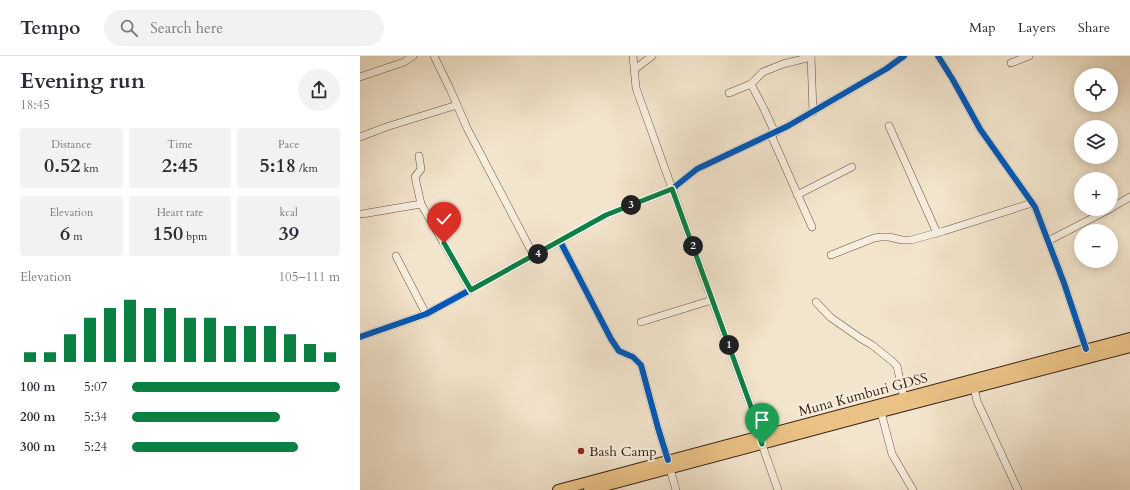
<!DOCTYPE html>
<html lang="en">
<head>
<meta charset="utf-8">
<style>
	body { margin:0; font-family:Cardo,serif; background:#f2f2f3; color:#2b2b33; height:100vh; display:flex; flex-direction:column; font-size:15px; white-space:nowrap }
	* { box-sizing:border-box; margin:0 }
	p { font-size:13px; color:#7c7c81 }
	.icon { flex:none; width:22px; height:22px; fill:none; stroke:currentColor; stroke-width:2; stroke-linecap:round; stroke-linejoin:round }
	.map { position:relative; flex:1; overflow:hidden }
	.side { display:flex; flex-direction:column; background:#fff; width:360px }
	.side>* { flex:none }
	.tools { position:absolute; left:714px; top:12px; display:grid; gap:8px }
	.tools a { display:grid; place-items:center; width:44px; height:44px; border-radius:50%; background:#fff; box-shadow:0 2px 10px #0003; font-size:20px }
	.pin { position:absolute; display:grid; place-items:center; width:34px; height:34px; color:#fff; margin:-41px -17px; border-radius:50% 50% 50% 0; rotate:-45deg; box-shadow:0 0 4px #0007 }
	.pin .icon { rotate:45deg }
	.km { position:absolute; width:20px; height:20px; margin:-10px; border-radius:50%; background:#222; color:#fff; font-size:11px; line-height:20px; text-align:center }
	.round { display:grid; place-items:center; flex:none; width:42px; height:42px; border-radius:21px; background:#f2f2f3 }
	.headline { display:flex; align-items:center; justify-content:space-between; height:68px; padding:0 20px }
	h1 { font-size:22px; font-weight:800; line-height:30px }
	.stats { display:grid; grid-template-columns:repeat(3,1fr); gap:6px; height:68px; padding:4px 20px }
	.stats div { display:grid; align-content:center; border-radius:4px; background:#f2f2f3; text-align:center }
	.stats b { font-size:20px; font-weight:800 }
	.stats small { font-size:11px; font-weight:400 }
	.stats p { font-size:11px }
	.chart { height:112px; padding:8px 20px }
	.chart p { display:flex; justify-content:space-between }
	.chart svg { width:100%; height:72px; margin-top:4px; stroke:#0b8043; stroke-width:6 }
	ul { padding:0 20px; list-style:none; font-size:13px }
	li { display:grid; grid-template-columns:64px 48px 1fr; align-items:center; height:30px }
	li i { height:10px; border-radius:5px; background:#0b8043 }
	header { display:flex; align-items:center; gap:24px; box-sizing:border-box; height:56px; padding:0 20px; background:#fff; border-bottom:1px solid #e1e1e2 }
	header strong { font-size:19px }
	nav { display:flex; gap:22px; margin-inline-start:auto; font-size:14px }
	.search { width:280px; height:36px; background:#f2f2f3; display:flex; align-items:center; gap:10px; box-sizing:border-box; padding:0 14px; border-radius:22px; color:#7c7c81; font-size:15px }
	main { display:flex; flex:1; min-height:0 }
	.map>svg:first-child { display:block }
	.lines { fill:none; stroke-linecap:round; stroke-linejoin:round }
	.minor-casing { stroke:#665042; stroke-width:8 }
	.highway-casing { stroke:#371e13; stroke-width:12 }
	.minor { stroke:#f7eede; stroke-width:7 }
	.highway { stroke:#eac286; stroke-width:10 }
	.cycleway-casing { stroke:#f7eede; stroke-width:8 }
	.cycleway { stroke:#0057b8; stroke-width:6 }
	.route-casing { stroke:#fff; stroke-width:8 }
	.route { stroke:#0b8043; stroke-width:5 }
	.poi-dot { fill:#8f2418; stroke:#f7eede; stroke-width:1.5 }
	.labels { text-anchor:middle; stroke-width:4; stroke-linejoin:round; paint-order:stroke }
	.street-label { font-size:14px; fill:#371e13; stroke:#f7eede }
	.poi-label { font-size:14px; fill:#371e13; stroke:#f7eede; text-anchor:start }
</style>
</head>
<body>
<header>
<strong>Tempo</strong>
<div class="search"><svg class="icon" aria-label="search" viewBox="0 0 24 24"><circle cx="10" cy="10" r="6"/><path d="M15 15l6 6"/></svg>Search here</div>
<nav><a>Map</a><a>Layers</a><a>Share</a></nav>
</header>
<main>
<section class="side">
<div class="headline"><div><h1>Evening run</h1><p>18:45</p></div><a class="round"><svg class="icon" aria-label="share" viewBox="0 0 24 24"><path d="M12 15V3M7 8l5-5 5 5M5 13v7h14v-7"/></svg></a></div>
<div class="stats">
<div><p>Distance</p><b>0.52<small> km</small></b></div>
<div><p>Time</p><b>2:45</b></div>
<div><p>Pace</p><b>5:18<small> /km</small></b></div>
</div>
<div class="stats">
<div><p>Elevation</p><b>6<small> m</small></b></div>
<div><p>Heart rate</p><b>150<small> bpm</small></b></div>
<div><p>kcal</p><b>39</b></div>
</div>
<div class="chart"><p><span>Elevation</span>105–111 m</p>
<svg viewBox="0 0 160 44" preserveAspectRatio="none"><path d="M5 44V38M15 44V38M25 44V27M35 44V17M45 44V11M55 44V6M65 44V11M75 44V11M85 44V17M95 44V17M105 44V22M115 44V22M125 44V22M135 44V27M145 44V33M155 44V38"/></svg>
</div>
<ul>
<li><b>100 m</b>5:07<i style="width:100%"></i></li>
<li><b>200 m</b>5:34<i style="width:71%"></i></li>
<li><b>300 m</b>5:24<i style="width:80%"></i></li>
</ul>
</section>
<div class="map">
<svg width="770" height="434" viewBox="0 0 770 434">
	<rect width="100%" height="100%" fill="#f3e5cd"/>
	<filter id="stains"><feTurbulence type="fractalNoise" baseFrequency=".005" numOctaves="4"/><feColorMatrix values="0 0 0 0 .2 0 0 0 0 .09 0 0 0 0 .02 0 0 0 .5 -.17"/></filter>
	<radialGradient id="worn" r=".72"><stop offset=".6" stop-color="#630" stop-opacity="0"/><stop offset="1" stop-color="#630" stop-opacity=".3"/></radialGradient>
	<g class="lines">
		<defs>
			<g id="minor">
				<path d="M74,0L90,33L107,72L174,200"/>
				<path d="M273,0L276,32L352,244L281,266"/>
				<path d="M451,0L453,56"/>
				<path d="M578,0L593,24L620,73L675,151L704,227L726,293"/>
				<path d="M651,7L669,0"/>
				<path d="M275,13L292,0"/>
				<path d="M0,21L44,6L53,0"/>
				<path d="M391,28L404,53L415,77"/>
				<path d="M369,37L391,28L403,16L423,8L451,1"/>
				<path d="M529,70L577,177"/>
				<path d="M411,79L452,171"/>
				<path d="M0,81L26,71L97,49"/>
				<path d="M59,100L61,113L55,121L61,148L111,234"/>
				<path d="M437,139L492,111"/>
				<path d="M751,152L770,141"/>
				<path d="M2,158L61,148"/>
				<path d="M200,185L246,159L312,133L337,113L428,70L526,13L544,0"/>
				<path d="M688,185L750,153"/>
				<path d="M471,199L514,182L521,181H529L542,184H551L584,175L672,147"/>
				<path d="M36,200L66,258"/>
				<path d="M352,244L390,348L399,380L418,434"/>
				<path d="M456,246L470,261L500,282L512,289L532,305L537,310L544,342"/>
				<path d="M0,281L66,258L200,185L251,283L259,295L273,301L281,309L298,372L308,404"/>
				<path d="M614,332L617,345L658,434"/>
				<path d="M521,356L532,398L553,434"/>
				<path d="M310,413L316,434"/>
			</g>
			<g id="highway">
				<path d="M198,434L770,282"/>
				<path d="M229,434L521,356L770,291"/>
			</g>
		</defs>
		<!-- minor casing -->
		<use href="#minor" class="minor-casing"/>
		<!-- highway casing -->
		<use href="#highway" class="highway-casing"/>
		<!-- minor -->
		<use href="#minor" class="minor"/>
		<!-- highway -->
		<use href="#highway" class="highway"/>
		<defs>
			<g id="cycleway">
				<path d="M578,0L593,24L620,73L675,151L704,227L726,293"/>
				<path d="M200,185L246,159L312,133L337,113L428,70L526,13L544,0"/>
				<path d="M0,281L66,258L200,185L251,283L259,295L273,301L281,309L298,372L308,404"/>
			</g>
		</defs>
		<!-- cycleway casing -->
		<use href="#cycleway" class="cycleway-casing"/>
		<!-- cycleway -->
		<use href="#cycleway" class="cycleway"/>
	</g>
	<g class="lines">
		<defs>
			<path id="route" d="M84,187L111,234L246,159L312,133L390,348L402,388"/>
		</defs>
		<!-- route casing -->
		<use href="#route" class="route-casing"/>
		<!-- route -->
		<use href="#route" class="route"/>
	</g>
	<!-- markers -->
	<circle class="poi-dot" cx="221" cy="395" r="4"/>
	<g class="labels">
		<!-- street labels -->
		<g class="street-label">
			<text transform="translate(503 338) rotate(-15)" y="5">Muna Kumburi GDSS</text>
		</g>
		<!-- poi labels -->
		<g class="poi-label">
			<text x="229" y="400">Bash Camp</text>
		</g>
	</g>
	<rect width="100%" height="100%" filter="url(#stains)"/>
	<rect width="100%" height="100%" fill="url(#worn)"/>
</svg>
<div class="tools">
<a><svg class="icon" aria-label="locate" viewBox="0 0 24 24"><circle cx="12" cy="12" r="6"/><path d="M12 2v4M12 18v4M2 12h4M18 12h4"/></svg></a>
<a><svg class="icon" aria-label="layers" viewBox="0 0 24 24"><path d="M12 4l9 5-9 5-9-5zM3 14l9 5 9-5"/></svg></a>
<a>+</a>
<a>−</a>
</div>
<div class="pin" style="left:402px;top:388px;background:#1e9e55"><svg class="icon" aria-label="arrive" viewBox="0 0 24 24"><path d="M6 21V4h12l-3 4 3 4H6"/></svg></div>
<div class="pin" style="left:84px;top:187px;background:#d93025"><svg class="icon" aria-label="check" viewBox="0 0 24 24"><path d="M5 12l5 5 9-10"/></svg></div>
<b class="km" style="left:369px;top:289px">1</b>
<b class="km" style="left:333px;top:190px">2</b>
<b class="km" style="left:271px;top:149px">3</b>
<b class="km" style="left:178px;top:198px">4</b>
</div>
</main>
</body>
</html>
